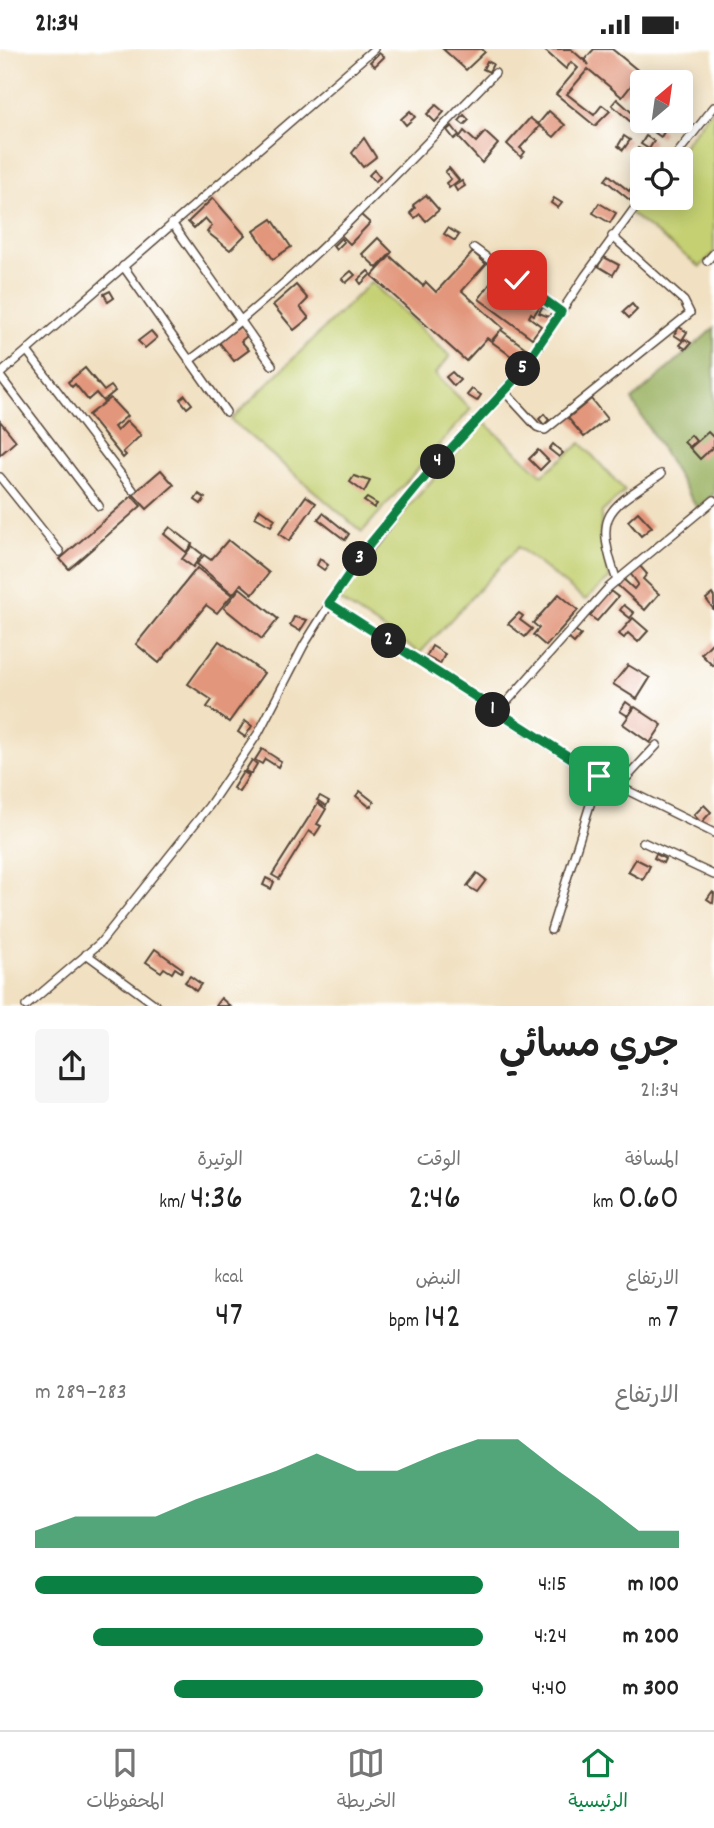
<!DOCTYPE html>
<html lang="ar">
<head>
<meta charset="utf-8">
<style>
	body { margin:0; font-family:Dekko,"Playpen Sans Arabic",sans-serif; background:#f6f6f6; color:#222; direction:rtl; height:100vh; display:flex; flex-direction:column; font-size:26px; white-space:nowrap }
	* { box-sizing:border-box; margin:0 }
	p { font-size:23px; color:#767676 }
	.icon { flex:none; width:38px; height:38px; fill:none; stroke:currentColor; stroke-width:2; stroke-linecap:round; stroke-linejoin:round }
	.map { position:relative; height:957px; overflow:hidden; direction:ltr }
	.drawer { display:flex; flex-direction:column; background:#fff; flex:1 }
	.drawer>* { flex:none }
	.needle { width:46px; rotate:29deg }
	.fabs { position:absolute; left:630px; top:21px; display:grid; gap:14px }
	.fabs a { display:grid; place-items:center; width:63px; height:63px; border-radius:7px; background:#fff; box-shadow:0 4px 18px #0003; font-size:35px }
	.pin { position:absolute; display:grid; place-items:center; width:60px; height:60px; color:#fff; margin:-30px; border-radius:14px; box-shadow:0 4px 10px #0006 }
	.km { position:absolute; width:35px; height:35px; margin:-18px; border-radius:50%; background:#222; color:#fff; font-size:19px; line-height:35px; text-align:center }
	.round { display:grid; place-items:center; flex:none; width:74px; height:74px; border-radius:7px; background:#f6f6f6 }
	.head { display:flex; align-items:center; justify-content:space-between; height:119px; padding:0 35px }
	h1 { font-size:38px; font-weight:600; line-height:52px }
	.stats { display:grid; grid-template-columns:repeat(3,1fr); gap:10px; height:119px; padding:7px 35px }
	.stats div { display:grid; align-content:center }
	.stats b { font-size:35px; font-weight:600 }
	.stats small { font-size:19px; font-weight:400 }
	.stats p { font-size:19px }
	.chart { height:196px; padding:14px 35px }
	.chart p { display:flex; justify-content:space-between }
	.chart svg { width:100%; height:126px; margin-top:7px; fill:#0b8043; opacity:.7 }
	ul { padding:0 35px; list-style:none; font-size:23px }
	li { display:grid; grid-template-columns:112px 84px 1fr; align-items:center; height:52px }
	li i { height:18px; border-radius:9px; background:#0b8043 }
	.status { display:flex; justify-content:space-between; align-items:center; height:49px; padding:0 35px; background:#fff; direction:ltr }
	.status svg { height:19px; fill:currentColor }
	.tab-bar { display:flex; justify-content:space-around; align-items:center; height:98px; border-top:2px solid #e0e0e0; background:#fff; font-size:19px; color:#767676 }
	.tab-bar a { display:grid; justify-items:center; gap:4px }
	.tab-bar .current { color:#0b8043 }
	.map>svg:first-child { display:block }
	.green { fill:#c4d072; stroke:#807d48; stroke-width:2 }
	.forest { fill:#9bb264; stroke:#6b6e41; stroke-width:2 }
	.building { fill:#e2967b }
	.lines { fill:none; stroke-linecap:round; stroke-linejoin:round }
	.minor-casing { stroke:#564537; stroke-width:10 }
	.minor { stroke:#fff; stroke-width:7 }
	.route-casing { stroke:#fff; stroke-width:14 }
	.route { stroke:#0b8043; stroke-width:9 }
</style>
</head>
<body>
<div class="status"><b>21:34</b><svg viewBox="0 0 49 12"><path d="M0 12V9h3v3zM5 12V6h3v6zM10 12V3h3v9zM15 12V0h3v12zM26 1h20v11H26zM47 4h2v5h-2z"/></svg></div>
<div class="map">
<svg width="714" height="957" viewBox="0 0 714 957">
	<rect width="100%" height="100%" fill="#fff"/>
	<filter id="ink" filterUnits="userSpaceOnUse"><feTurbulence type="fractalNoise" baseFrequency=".0143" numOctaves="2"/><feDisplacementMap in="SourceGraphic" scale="14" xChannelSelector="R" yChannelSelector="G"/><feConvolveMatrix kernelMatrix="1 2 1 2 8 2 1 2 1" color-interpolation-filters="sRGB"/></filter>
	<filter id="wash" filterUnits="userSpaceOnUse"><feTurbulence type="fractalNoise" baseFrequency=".00686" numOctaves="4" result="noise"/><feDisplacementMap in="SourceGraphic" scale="28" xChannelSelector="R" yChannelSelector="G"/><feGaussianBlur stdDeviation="1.57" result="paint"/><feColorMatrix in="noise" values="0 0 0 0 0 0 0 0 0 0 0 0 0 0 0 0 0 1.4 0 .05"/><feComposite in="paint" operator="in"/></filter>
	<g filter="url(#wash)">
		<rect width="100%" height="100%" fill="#f1e1c2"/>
		<!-- green -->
		<g class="green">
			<path d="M714,58V204L700,218L630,164L642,149H681V110H673Z"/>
			<path d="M371,233L450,307L435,325L471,360L362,483L231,371Z"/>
			<path d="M484,373L542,426L581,394L625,442L602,463L600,488L610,529L585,551L518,498L420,604L339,551L409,457Z"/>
		</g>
		<!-- forest -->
		<path class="forest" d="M714,279V445L697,459L632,351Z"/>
		<g id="blocks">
			<!-- building -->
			<g class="building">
				<path d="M443,0H482L485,3L466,21Z"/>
				<path d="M543,0H571L589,16L585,10L594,0H612L641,24L622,48L588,20L567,45L594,66L602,56L610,62L595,77L556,45L578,19L571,13L566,20Z"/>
				<path d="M379,4L384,8L375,17L370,13Z"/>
				<path d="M487,12L493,15L489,23L483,20Z"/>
				<path d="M617,50L639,70L634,76L612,56Z"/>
				<path d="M436,56L444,63L435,73L427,65Z"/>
				<path d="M410,62L415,68L406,76L401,70Z"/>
				<path d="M549,62L565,76L554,88L538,75Z"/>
				<path d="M464,66L469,71L464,76L459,72Z"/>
				<path d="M530,69L540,77L520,99L525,103L521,108L507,95Z"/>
				<path d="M452,77L459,86L454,90L447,81Z"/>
				<path d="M657,78L664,83L661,88L654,83Z"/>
				<path d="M464,82L476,93L485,83L498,95L482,114L459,89Z"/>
				<path d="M624,87L630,91L623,101L618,97Z"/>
				<path d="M646,87L654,92L649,100L641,95Z"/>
				<path d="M364,89L376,108L363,118L352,104Z"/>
				<path d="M638,99L644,102L638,112L632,109Z"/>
				<path d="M449,119L459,131L449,139L446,134L451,130L445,123Z"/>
				<path d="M374,121L380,128L375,133L369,126Z"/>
				<path d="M642,125V137L631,152L605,131L609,126L629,142Z"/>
				<path d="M462,132L465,137L457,142L454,137Z"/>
				<path d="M426,146L439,161L426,172L420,165L415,169L410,164L415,159L413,156Z"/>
				<path d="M213,149L245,186L230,201L207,183L212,177L205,169L194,179L188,173Z"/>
				<path d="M554,149L562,154L558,159L551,154Z"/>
				<path d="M599,154L616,164L610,174L593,164Z"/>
				<path d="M361,166L370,174L350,195L341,186Z"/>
				<path d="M272,170L291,198L273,210L254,182Z"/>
				<path d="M448,179L459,186L455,192L444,185Z"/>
				<path d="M341,189L344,193L336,201L333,197Z"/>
				<path d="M378,189L392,203L377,219L362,205Z"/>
				<path d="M473,203L486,215L462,242L503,279L501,281L527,300L518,312L492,293L500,282L491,292L487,289L466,312L372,227L390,207L423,237L426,233L436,243Z"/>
				<path d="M604,208L619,216L613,226L598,217Z"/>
				<path d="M351,222L355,226L346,234L342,230Z"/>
				<path d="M368,222L371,225L361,235L358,231Z"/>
				<path d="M498,224L541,255L534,266L531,264L529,268L541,277L532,289L479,250Z"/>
				<path d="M296,236L308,250L300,258L309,269L294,281L273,256Z"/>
				<path d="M110,242L114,249L108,253L104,245Z"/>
				<path d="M632,255L637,261L629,269L623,263Z"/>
				<path d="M542,258L552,262L549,268L539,264Z"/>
				<path d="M241,277L248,286L241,292L249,301L234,312L219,293Z"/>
				<path d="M679,278L687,283L682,291L674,286Z"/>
				<path d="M151,282L157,289L145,299L138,292Z"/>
				<path d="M685,290L691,294L686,300L680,296Z"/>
				<path d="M85,319L104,342L111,337L115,342L103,352L96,344L88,351L75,335L72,338L68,333Z"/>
				<path d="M452,323L460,331L454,337L446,328Z"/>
				<path d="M472,340L481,346L477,352L467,346Z"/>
				<path d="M185,346L192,355L187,359L180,350Z"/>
				<path d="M110,349L127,367L114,378L117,382L127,372L141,386L123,403L126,406L123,409L88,366Z"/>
				<path d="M591,350L607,370L584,388L568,369Z"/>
				<path d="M544,365L549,371L544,376L539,370Z"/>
				<path d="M0,372L16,392L0,406Z"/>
				<path d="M708,383L714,389V397L700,410L690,399Z"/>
				<path d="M691,386L696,392L689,398L684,393Z"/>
				<path d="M553,395L563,404L559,408L549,400Z"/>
				<path d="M538,401L549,412L540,421L529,410Z"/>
				<path d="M161,421L174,436L147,460L133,445Z"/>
				<path d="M354,427L370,432L364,443L350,433Z"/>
				<path d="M199,445L205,449L201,455L195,451Z"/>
				<path d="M132,447L141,457L69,520L60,510Z"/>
				<path d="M306,447L316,454L289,492L279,485Z"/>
				<path d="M367,449L377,455L374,459L364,452Z"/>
				<path d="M260,460L275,470L271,477L255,468Z"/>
				<path d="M638,463L652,478L641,487L628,472Z"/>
				<path d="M323,464L349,485L345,491L318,470Z"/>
				<path d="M170,478L192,495L186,503L164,485Z"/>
				<path d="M228,491L269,524L253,545L241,535L233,545L197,515L204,506L211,511Z"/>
				<path d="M192,497L202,505L193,518L182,510Z"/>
				<path d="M320,510L328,516L324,521L317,516Z"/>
				<path d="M639,516L647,525L643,530L659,545L645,561L616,535L622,529L634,540L638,535L630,524Z"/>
				<path d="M197,519L232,546L217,564L206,556L159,614L136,595Z"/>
				<path d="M240,539L278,570L262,590L224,559Z"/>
				<path d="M609,541L618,548L597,572L590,567Z"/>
				<path d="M559,545L578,561L546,597L533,586L539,579L533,574Z"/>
				<path d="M712,545L714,548V561L706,550Z"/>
				<path d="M624,556L634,564L630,569L620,561Z"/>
				<path d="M519,564L523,567L520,571L532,580L525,588L508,575Z"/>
				<path d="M294,568L307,571L300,582L290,576Z"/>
				<path d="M633,569L648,582L638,593L628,584L624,589L619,585Z"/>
				<path d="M575,581L581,586L574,594L568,589Z"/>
				<path d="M219,592L264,624L229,673L207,658L212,651L188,635Z"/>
				<path d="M714,592V616L713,617L701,605Z"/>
				<path d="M432,597L445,605L440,615L426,608Z"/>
				<path d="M628,616L650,629L637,650L613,635Z"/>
				<path d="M626,653L633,658L628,667L620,662Z"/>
				<path d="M635,658L662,676L650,694L623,675Z"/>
				<path d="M245,672L252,677L245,688L238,683Z"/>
				<path d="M603,697L628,712L617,730L592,715Z"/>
				<path d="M262,700L281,712L278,718L265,710L262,715L255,711Z"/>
				<path d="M581,702L591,708L586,716L576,709Z"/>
				<path d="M252,711L257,715L251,725L245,722Z"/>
				<path d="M243,723L249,726L239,743L233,739Z"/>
				<path d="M360,742L374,753L370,758L356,747Z"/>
				<path d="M320,747L329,752L326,757L317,751Z"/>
				<path d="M318,754L326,760L317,775L321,777L315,786L309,782L279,830L272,826Z"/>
				<path d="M704,756L711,763L701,774L694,766Z"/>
				<path d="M656,805L665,810L663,814L654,809Z"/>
				<path d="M636,810L650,817L643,831L628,823Z"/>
				<path d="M477,824L486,831L477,843L467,837Z"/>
				<path d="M266,829L274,833L271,840L263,836Z"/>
				<path d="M712,843L714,844L713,854L707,850Z"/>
				<path d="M155,900L183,920L181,923L175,919L172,924L164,919L161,923L146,913Z"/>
				<path d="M190,927L201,935L196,942L185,933Z"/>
				<path d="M221,949L230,957H215Z"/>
			</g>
		</g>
	</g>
	<g filter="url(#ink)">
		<use href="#blocks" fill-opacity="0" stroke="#564537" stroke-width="2"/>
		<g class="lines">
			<defs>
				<g id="minor">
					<path d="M673,110L714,58"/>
					<path d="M172,174L272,316"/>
					<path d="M474,199L561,263"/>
					<path d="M707,212L714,204"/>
					<path d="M123,217L226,363"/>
					<path d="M27,302L133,441"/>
					<path d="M189,312C302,228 397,124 495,24"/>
					<path d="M0,325L374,0"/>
					<path d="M0,327L99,457"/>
					<path d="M504,342L537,378L545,381L690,264L684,252L612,187"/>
					<path d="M0,428L60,503"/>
					<path d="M617,532C594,464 605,462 661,425"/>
					<path d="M329,554L592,724L714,784"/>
					<path d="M497,664L609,538L714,451"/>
					<path d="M619,737L657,696"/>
					<path d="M643,793L714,826"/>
					<path d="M551,881L599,727"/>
					<path d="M86,905L157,957"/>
					<path d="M26,957L100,894L209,757L259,683L304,596L346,529L430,422L525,318L585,227L642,149"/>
				</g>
			</defs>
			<!-- minor casing -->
			<use href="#minor" class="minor-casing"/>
			<!-- minor -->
			<use href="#minor" class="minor"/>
		</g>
	</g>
	<g class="lines" filter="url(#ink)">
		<defs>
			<path id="route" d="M517,231L561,263L514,332L430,422L370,495L329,554L599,727"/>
		</defs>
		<!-- route casing -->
		<use href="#route" class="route-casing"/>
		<!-- route -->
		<use href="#route" class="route"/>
	</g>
</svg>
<div class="fabs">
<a><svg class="needle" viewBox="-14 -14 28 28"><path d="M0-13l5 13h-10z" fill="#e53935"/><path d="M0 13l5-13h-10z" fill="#767676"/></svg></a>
<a><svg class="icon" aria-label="locate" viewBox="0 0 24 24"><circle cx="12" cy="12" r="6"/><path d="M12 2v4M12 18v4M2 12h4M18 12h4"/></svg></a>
</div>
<div class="pin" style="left:599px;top:727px;background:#1e9e55"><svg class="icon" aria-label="arrive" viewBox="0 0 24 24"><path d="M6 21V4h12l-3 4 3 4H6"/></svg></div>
<div class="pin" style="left:517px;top:231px;background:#d93025"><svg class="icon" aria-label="check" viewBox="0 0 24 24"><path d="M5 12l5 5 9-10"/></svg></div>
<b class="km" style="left:493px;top:661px">1</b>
<b class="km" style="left:389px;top:592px">2</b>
<b class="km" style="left:360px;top:510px">3</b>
<b class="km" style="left:438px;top:413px">4</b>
<b class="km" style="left:523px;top:320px">5</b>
</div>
<section class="drawer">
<div class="head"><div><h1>جري مسائي</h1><p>21:34</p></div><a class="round"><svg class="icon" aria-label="share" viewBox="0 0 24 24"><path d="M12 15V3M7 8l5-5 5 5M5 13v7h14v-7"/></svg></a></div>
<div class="stats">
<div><p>المسافة</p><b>0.60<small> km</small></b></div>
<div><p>الوقت</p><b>2:46</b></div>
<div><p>الوتيرة</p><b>4:36<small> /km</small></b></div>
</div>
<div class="stats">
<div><p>الارتفاع</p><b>7<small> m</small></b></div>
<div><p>النبض</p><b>142<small> bpm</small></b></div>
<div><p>kcal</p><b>47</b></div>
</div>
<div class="chart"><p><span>الارتفاع</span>283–289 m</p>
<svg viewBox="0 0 160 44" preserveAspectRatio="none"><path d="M0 44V38L10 33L20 33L30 33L40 27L50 22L60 17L70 11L80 17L90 17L100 11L110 6L120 6L130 17L140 27L150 38L160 38V44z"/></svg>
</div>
<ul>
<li><b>100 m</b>4:15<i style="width:100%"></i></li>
<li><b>200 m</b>4:24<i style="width:87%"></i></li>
<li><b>300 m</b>4:40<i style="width:69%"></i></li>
</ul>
</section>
<nav class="tab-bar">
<a class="current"><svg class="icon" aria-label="home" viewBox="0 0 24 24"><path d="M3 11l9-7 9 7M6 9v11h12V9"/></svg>الرئيسية</a>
<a><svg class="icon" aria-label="map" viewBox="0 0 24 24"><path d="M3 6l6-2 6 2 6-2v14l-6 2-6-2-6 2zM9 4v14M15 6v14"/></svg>الخريطة</a>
<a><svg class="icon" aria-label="saved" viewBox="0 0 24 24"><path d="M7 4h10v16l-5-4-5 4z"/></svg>المحفوظات</a>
</nav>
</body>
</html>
